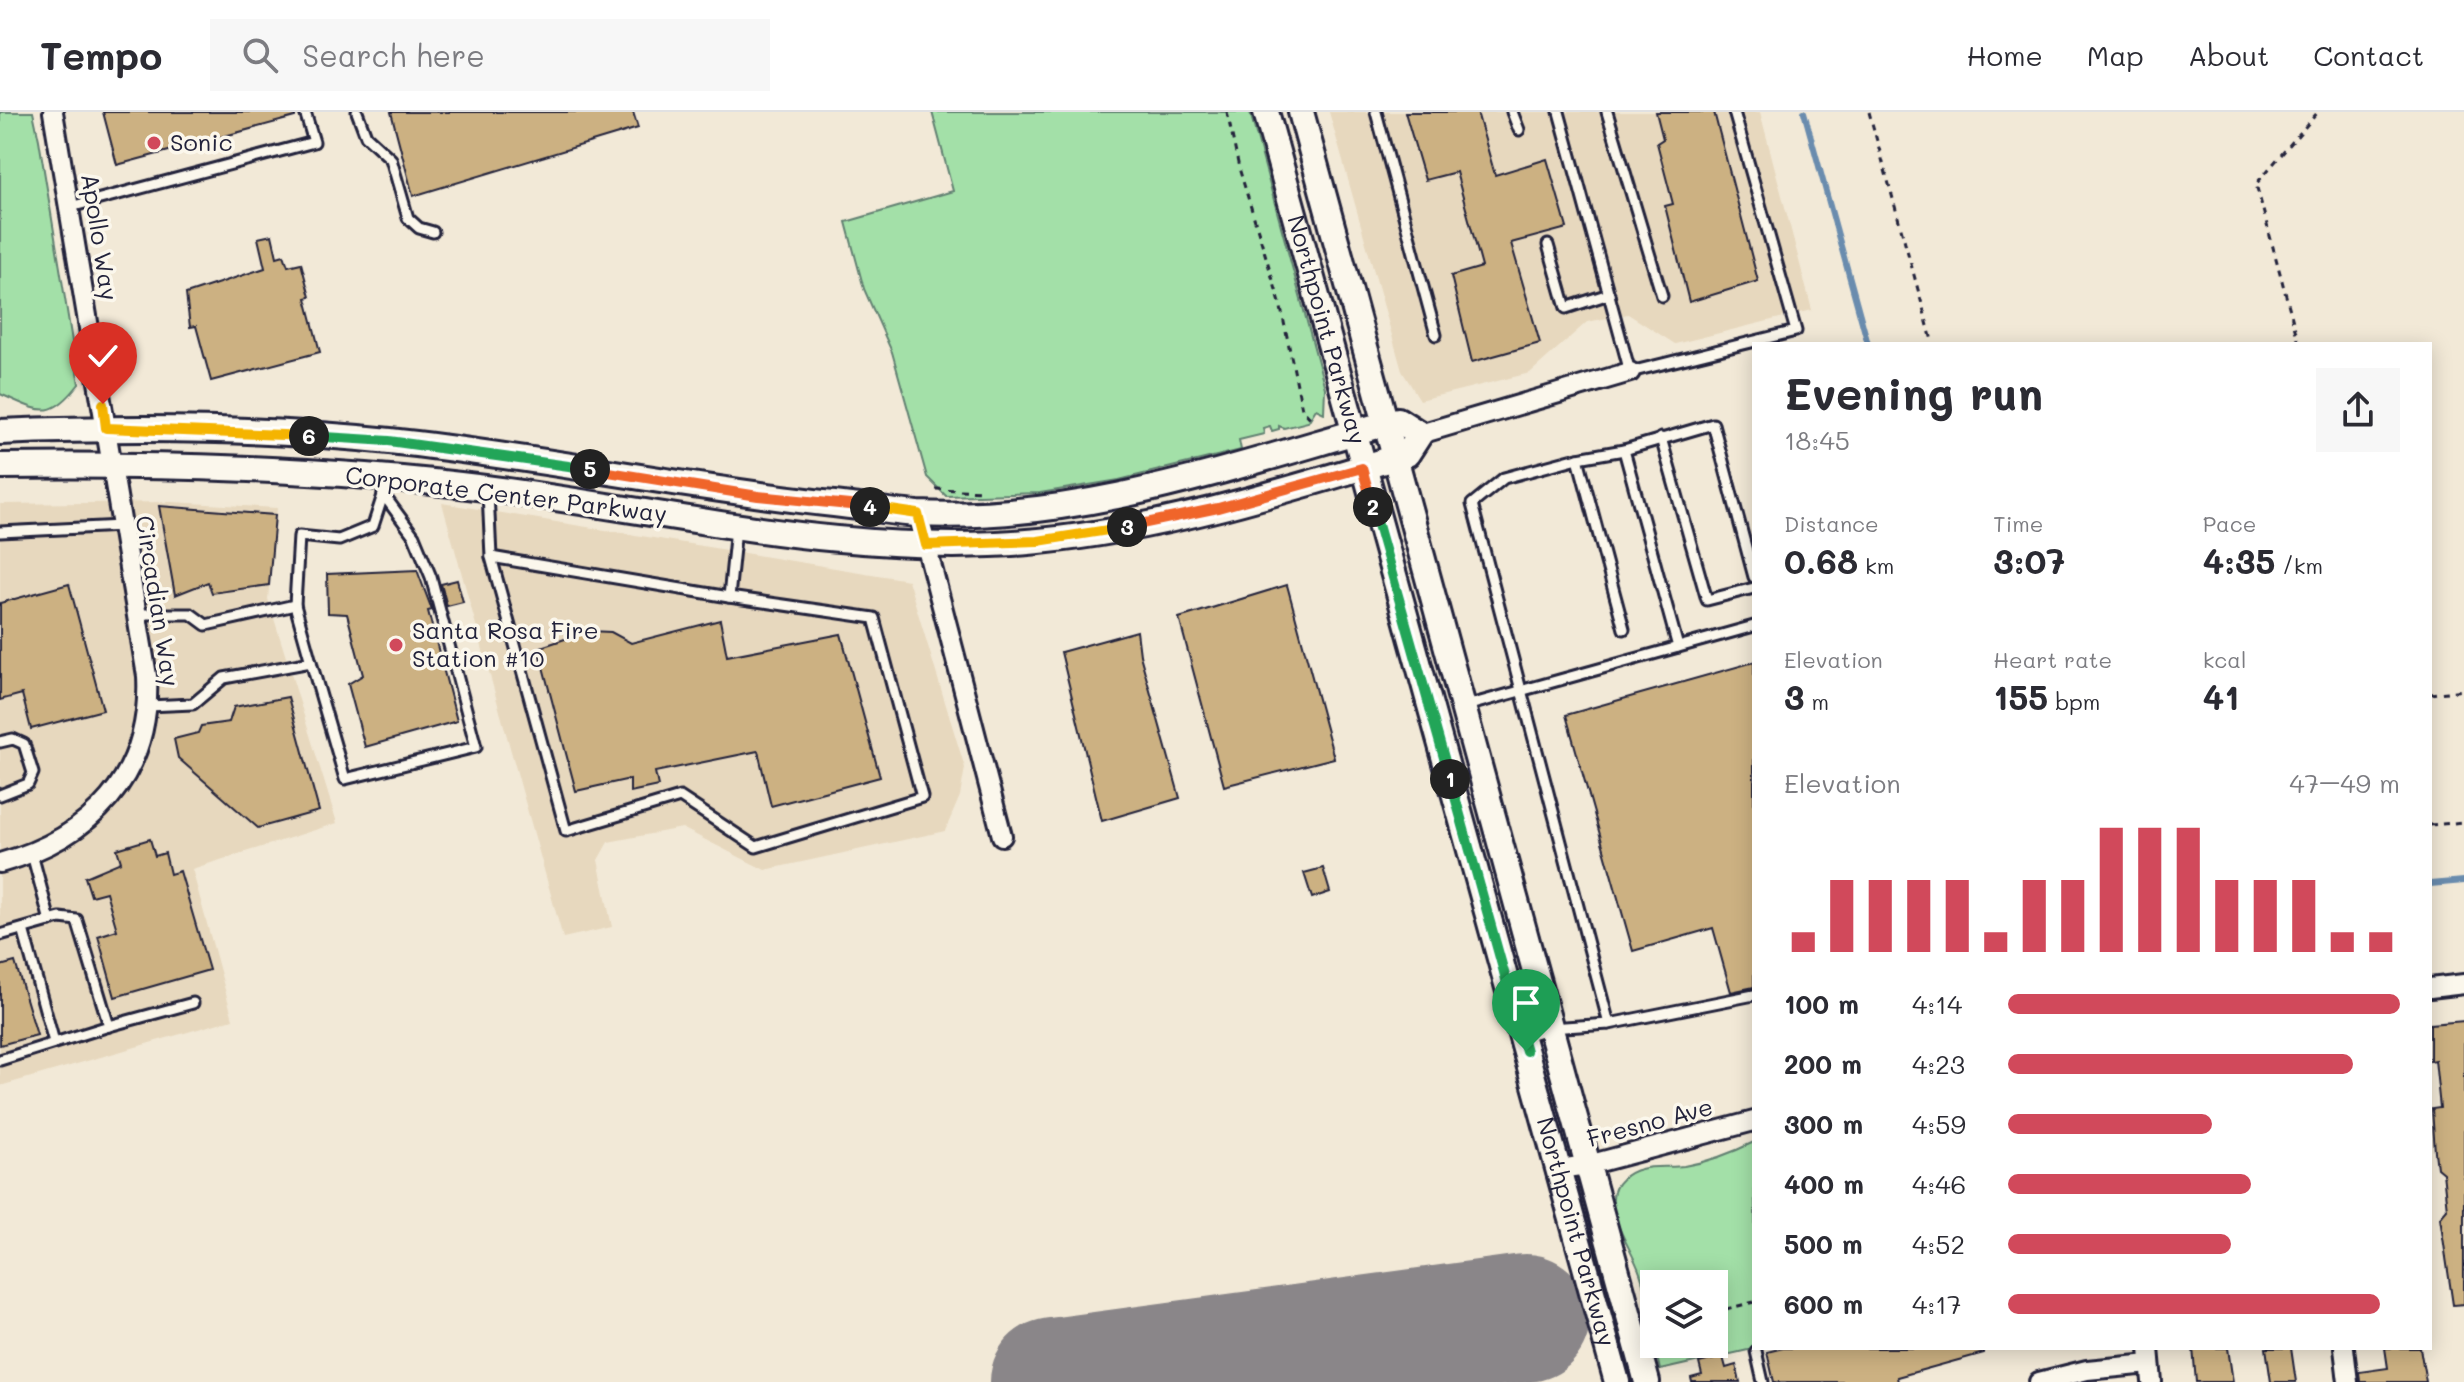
<!DOCTYPE html>
<html lang="en">
<head>
<meta charset="utf-8">
<style>
	body { margin:0; font-family:Mali,sans-serif; background:#f7f7f7; color:#2b2b33; height:100vh; display:flex; flex-direction:column; font-size:30px; white-space:nowrap }
	* { box-sizing:border-box; margin:0 }
	p { font-size:26px; color:#7c7c81 }
	.icon { flex:none; width:44px; height:44px; fill:none; stroke:currentColor; stroke-width:2; stroke-linecap:round; stroke-linejoin:round }
	.map { position:relative; flex:1; overflow:hidden }
	.drawer { position:absolute; left:1752px; top:230px; width:680px; height:1008px; display:flex; flex-direction:column; background:#fff; border-radius:0px; box-shadow:0 4px 20px #0003 }
	.drawer>* { flex:none }
	.controls { position:absolute; left:1640px; top:1158px; display:grid; gap:16px }
	.controls a { display:grid; place-items:center; width:88px; height:88px; border-radius:0px; background:#fff; box-shadow:0 4px 20px #0003; font-size:40px }
	.pin { position:absolute; display:grid; place-items:center; width:68px; height:68px; color:#fff; margin:-82px -34px; border-radius:50% 50% 50% 0; rotate:-45deg; box-shadow:0 0 8px #0007 }
	.pin .icon { rotate:45deg }
	.km { position:absolute; width:40px; height:40px; margin:-20px; border-radius:50%; background:#222; color:#fff; font-size:22px; line-height:40px; text-align:center }
	.round { display:grid; place-items:center; flex:none; width:84px; height:84px; border-radius:0px; background:#f7f7f7 }
	.overview { display:flex; align-items:center; justify-content:space-between; height:136px; padding:0 32px }
	h1 { font-size:44px; font-weight:700; line-height:60px }
	.metrics { display:grid; grid-template-columns:repeat(3,1fr); gap:12px; height:136px; padding:8px 32px }
	.metrics div { display:grid; align-content:center }
	.metrics b { font-size:34px; font-weight:700 }
	.metrics small { font-size:22px; font-weight:400 }
	.metrics p { font-size:22px }
	.chart { height:224px; padding:16px 32px }
	.chart p { display:flex; justify-content:space-between }
	.chart svg { width:100%; height:144px; margin-top:8px; stroke:#d1495b; stroke-width:6 }
	ul { padding:0 32px; list-style:none; font-size:26px }
	li { display:grid; grid-template-columns:128px 96px 1fr; align-items:center; height:60px }
	li i { height:20px; border-radius:10px; background:#d1495b }
	header { display:flex; align-items:center; gap:48px; box-sizing:border-box; height:112px; padding:0 40px; background:#fff; border-bottom:2px solid #e1e1e2 }
	header strong { font-size:38px }
	nav { display:flex; gap:44px; margin-inline-start:auto; font-size:28px }
	.search { width:560px; height:72px; background:#f7f7f7; display:flex; align-items:center; gap:20px; box-sizing:border-box; padding:0 28px; border-radius:0px; color:#7c7c81; font-size:30px }
	.map>svg:first-child { display:block }
	.built { fill:#e7d8be }
	.green { fill:#a3e0a8; stroke:#628172; stroke-width:2; fill-rule:evenodd }
	.lines { fill:none; stroke-linecap:round; stroke-linejoin:round }
	.stream { stroke:#6a8cae; stroke-width:6 }
	.runway { stroke:#8a8689; stroke-width:128 }
	.building { fill:#ccb182; stroke:#22223b; stroke-width:2 }
	.lane-casing { stroke:#22223b; stroke-width:15 }
	.street-casing { stroke:#22223b; stroke-width:24 }
	.secondary-casing { stroke:#22223b; stroke-width:30 }
	.path { stroke:#22223b; stroke-width:3; stroke-dasharray:6 6; stroke-linecap:butt }
	.lane { stroke:#fbf7ec; stroke-width:9 }
	.street { stroke:#fbf7ec; stroke-width:18 }
	.secondary { stroke:#fbf7ec; stroke-width:24 }
	.split-1-casing { stroke:#fff; stroke-width:16 }
	.split-2-casing { stroke:#fff; stroke-width:16 }
	.split-3-casing { stroke:#fff; stroke-width:16 }
	.split-4-casing { stroke:#fff; stroke-width:16 }
	.split-5-casing { stroke:#fff; stroke-width:16 }
	.split-6-casing { stroke:#fff; stroke-width:16 }
	.split-7-casing { stroke:#fff; stroke-width:16 }
	.split-1 { stroke:#22a559; stroke-width:10 }
	.split-2 { stroke:#22a559; stroke-width:10 }
	.split-3 { stroke:#f0652b; stroke-width:10 }
	.split-4 { stroke:#f5b400; stroke-width:10 }
	.split-5 { stroke:#f0652b; stroke-width:10 }
	.split-6 { stroke:#22a559; stroke-width:10 }
	.split-7 { stroke:#f5b400; stroke-width:10 }
	.poi-dot { fill:#d1495b; stroke:#fbf7ec; stroke-width:3 }
	.labels { text-anchor:middle; stroke-width:7; stroke-linejoin:round; paint-order:stroke }
	.poi-label { font-size:24px; fill:#22223b; stroke:#fbf7ec; text-anchor:start }
	.street-label { font-size:24px; fill:#22223b; stroke:#fbf7ec }
</style>
</head>
<body>
<header>
<strong>Tempo</strong>
<div class="search"><svg class="icon" aria-label="search" viewBox="0 0 24 24"><circle cx="10" cy="10" r="6"/><path d="M15 15l6 6"/></svg>Search here</div>
<nav><a>Home</a><a>Map</a><a>About</a><a>Contact</a></nav>
</header>
<div class="map">
<svg width="2464" height="1270" viewBox="0 0 2464 1270">
	<rect width="100%" height="100%" fill="#f2e9d7"/>
	<filter id="ink" filterUnits="userSpaceOnUse"><feTurbulence type="fractalNoise" baseFrequency=".0125" numOctaves="2"/><feDisplacementMap in="SourceGraphic" scale="16" xChannelSelector="R" yChannelSelector="G"/><feConvolveMatrix kernelMatrix="1 2 1 2 8 2 1 2 1" color-interpolation-filters="sRGB"/></filter>
	<g filter="url(#ink)">
		<!-- built -->
		<g class="built">
			<path d="M1329,0H1760L1812,198L1675,232L1628,202L1587,210L1530,261L1420,288L1402,259Z"/>
			<path d="M172,390L277,396L268,487L337,711L192,757L233,907L0,974V392Z"/>
			<path d="M442,391L908,468L965,656L960,684L945,719L765,758L682,716L608,730L598,748L612,815L563,826Z"/>
		</g>
		<!-- green -->
		<g class="green">
			<path d="M0,0H33L39,28L79,272C50,310 40,299 0,282Z"/>
			<path d="M932,0H1250L1325,276L1324,301L1316,297L1308,310L1284,316L1279,314V317L1272,319L1270,314L1263,316L1264,322L1239,328L1241,338L1119,368L1040,381L946,384L927,365L892,240L864,177L846,110L953,79Z"/>
			<path d="M1754,1030L1757,1236L1660,1258C1652,1226 1651,1193 1640,1161C1632,1137 1612,1113 1613,1086C1613,1071 1628,1060 1641,1057C1655,1053 1670,1056 1684,1054C1708,1050 1732,1041 1754,1030ZM1654,1172H1714V1232H1654Z"/>
		</g>
		<g class="lines">
			<!-- stream -->
			<g class="stream">
				<path d="M1804,0L1868,232"/>
				<path d="M2430,772L2464,769"/>
			</g>
			<!-- runway -->
			<path class="runway" d="M1054,1270L1526,1206"/>
		</g>
		<!-- building -->
		<g class="building">
			<path d="M103,0H295V5L117,53Z"/>
			<path d="M391,0H633L638,16L413,84Z"/>
			<path d="M1405,0H1477L1495,63L1547,47L1567,116L1511,131L1540,231L1472,250L1451,164L1482,155L1456,60L1425,68Z"/>
			<path d="M1656,0H1714L1758,169L1689,190L1665,94L1673,92L1657,31L1663,27Z"/>
			<path d="M272,123L277,145L284,143L288,154L301,151L310,185L306,186L320,240L211,269L196,214L190,215L186,182L265,156L258,126Z"/>
			<path d="M159,394L275,403L269,473L212,481L208,470L175,483Z"/>
			<path d="M417,458L432,498L428,499L457,609L365,635L348,572L363,563L347,502L328,501L327,462Z"/>
			<path d="M457,468L463,490L447,494L441,472Z"/>
			<path d="M69,472L103,598L31,617L22,582L0,588V491Z"/>
			<path d="M1287,473L1334,646L1224,674L1179,506Z"/>
			<path d="M720,508L727,544L841,522L880,665L771,694L758,639L655,660L658,674L630,680V667L576,679L538,536L589,519L611,520L631,531Z"/>
			<path d="M1137,519L1140,543L1180,686L1102,709L1061,540Z"/>
			<path d="M1754,550V875L1731,880L1713,816L1633,839L1566,603Z"/>
			<path d="M288,585L319,699L258,716L178,646L174,627L198,621L201,614L229,610L234,595Z"/>
			<path d="M150,727L155,744L165,741L170,762L180,759L209,858L115,885L98,824L117,818L106,780L91,784L85,765L121,750L117,737Z"/>
			<path d="M1323,756L1330,780L1312,786L1304,761Z"/>
			<path d="M15,850L37,923L0,933V854Z"/>
			<path d="M2464,909V1192L2453,1193L2440,1105L2447,1097L2443,1061L2437,1056L2435,1040L2432,997L2440,996L2435,948L2430,949V912Z"/>
			<path d="M1783,1236H1984V1241L1897,1265L1898,1270H1774L1767,1240Z"/>
			<path d="M2193,1236H2228L2233,1270H2196Z"/>
			<path d="M2266,1236H2291L2296,1270H2271Z"/>
			<path d="M2385,1236H2420L2426,1270H2360L2359,1260L2388,1256Z"/>
			<path d="M1723,1245L1726,1256L1736,1253L1740,1270H1692L1691,1266L1702,1263L1699,1251Z"/>
		</g>
		<g class="lines">
			<defs>
				<g id="lane">
					<path d="M357,0L366,24L391,47L408,106L419,116L433,120"/>
					<path d="M1376,0L1436,223"/>
					<path d="M1512,0L1519,18"/>
					<path d="M1559,0L1630,260L1796,219L1734,0"/>
					<path d="M1607,0L1662,184"/>
					<path d="M70,95L314,30L305,0"/>
					<path d="M1548,133L1566,196L1609,182"/>
					<path d="M1661,326L1707,488L1754,476"/>
					<path d="M1624,338L1678,535"/>
					<path d="M1578,346L1624,338L1713,312L1754,465"/>
					<path d="M488,380L491,445L566,719L680,685L756,735L922,685L874,506L729,485L736,416"/>
					<path d="M0,420L122,414"/>
					<path d="M491,445L729,485"/>
					<path d="M136,502H191L206,513L295,493L299,424L339,428L373,414L384,380"/>
					<path d="M311,550L345,667L476,635L431,465L414,424L383,382"/>
					<path d="M148,594L193,592L224,566L311,550L295,493"/>
					<path d="M1466,594L1754,514"/>
					<path d="M0,630L13,627L24,632L33,661L28,672L0,683"/>
					<path d="M32,742L50,809"/>
					<path d="M23,817L54,930"/>
					<path d="M0,823L60,806L77,808L109,914L0,948"/>
					<path d="M1609,912L1472,392L1504,366L1578,346L1624,517"/>
					<path d="M109,914L193,891"/>
					<path d="M1522,925L1550,916L1609,912L1754,883"/>
					<path d="M1756,1239L1763,1270"/>
				</g>
				<g id="street">
					<path d="M1420,322L1630,260"/>
					<path d="M918,402L1002,724"/>
					<path d="M0,751C91,726 152,664 147,564L53,0"/>
					<path d="M2430,876L2464,872"/>
					<path d="M1558,1057L1588,1053L1754,1009"/>
					<path d="M2149,1236L2152,1270"/>
					<path d="M2344,1236L2348,1270"/>
					<path d="M2039,1270L2087,1258L2150,1252"/>
				</g>
				<g id="secondary">
					<path id="s1" d="M1266,0L1617,1270"/>
					<path d="M1301,0L1647,1270"/>
					<path d="M0,320C130,315 261,315 390,329C539,345 685,376 834,392C862,395 890,400 918,402C1082,410 1243,351 1398,308L1420,322L1407,342C1287,378 1164,417 1039,429C852,447 669,399 485,376C324,356 162,352 0,354"/>
				</g>
			</defs>
			<!-- lane casing -->
			<use href="#lane" class="lane-casing"/>
			<!-- street casing -->
			<use href="#street" class="street-casing"/>
			<!-- secondary casing -->
			<use href="#secondary" class="secondary-casing"/>
			<!-- path -->
			<g class="path">
				<path d="M1227,0L1239,56L1280,191L1302,297L1313,309"/>
				<path d="M1869,0L1933,232"/>
				<path d="M2299,232L2256,72L2318,0"/>
				<path d="M936,377L982,379"/>
				<path d="M2430,582L2464,578"/>
				<path d="M2430,713L2464,710"/>
				<path d="M1714,1200L1754,1190"/>
			</g>
			<!-- lane -->
			<use href="#lane" class="lane"/>
			<!-- street -->
			<use href="#street" class="street"/>
			<!-- secondary -->
			<use href="#secondary" class="secondary"/>
		</g>
	</g>
	<g class="lines" filter="url(#ink)">
		<defs>
			<path id="split-1" d="M1450,667L1526,939"/>
			<path id="split-2" d="M1373,395L1450,667"/>
			<path id="split-3" d="M1127,415L1218,396L1362,356L1373,395"/>
			<path id="split-4" d="M870,395L918,402L926,433L1038,429L1127,415"/>
			<path id="split-5" d="M590,357L758,384L870,395"/>
			<path id="split-6" d="M309,324L389,329L590,357"/>
			<path id="split-7" d="M103,292L106,316L309,324"/>
		</defs>
		<!-- split-1 casing -->
		<use href="#split-1" class="split-1-casing"/>
		<!-- split-2 casing -->
		<use href="#split-2" class="split-2-casing"/>
		<!-- split-3 casing -->
		<use href="#split-3" class="split-3-casing"/>
		<!-- split-4 casing -->
		<use href="#split-4" class="split-4-casing"/>
		<!-- split-5 casing -->
		<use href="#split-5" class="split-5-casing"/>
		<!-- split-6 casing -->
		<use href="#split-6" class="split-6-casing"/>
		<!-- split-7 casing -->
		<use href="#split-7" class="split-7-casing"/>
		<!-- split-1 -->
		<use href="#split-1" class="split-1"/>
		<!-- split-2 -->
		<use href="#split-2" class="split-2"/>
		<!-- split-3 -->
		<use href="#split-3" class="split-3"/>
		<!-- split-4 -->
		<use href="#split-4" class="split-4"/>
		<!-- split-5 -->
		<use href="#split-5" class="split-5"/>
		<!-- split-6 -->
		<use href="#split-6" class="split-6"/>
		<!-- split-7 -->
		<use href="#split-7" class="split-7"/>
	</g>
	<!-- markers -->
	<g class="poi-dot">
		<circle cx="154" cy="31" r="8"/>
		<circle cx="396" cy="533" r="8"/>
	</g>
	<g class="labels">
		<!-- poi labels -->
		<g class="poi-label">
			<text x="170" y="39">Sonic</text>
			<text x="412" y="527">Santa Rosa Fire<tspan x="412" dy="28">Station #10</tspan></text>
		</g>
		<!-- street labels -->
		<g class="street-label">
			<text transform="translate(99 125) rotate(81)" y="8">Apollo Way</text>
			<text dy="8" stroke="none"><textPath href="#s1" startOffset="226">Northpoint Parkway</textPath></text>
			<text transform="translate(506 383) rotate(7)" y="8">Corporate Center Parkway</text>
			<text transform="translate(157 489) rotate(81)" y="8">Circadian Way</text>
			<text transform="translate(1650 1011) rotate(-15)" y="8">Fresno Ave</text>
			<text dy="8" stroke="none"><textPath href="#s1" startOffset="1162">Northpoint Parkway</textPath></text>
		</g>
	</g>
</svg>
<div class="controls">
<a><svg class="icon" aria-label="layers" viewBox="0 0 24 24"><path d="M12 4l9 5-9 5-9-5zM3 14l9 5 9-5"/></svg></a>
</div>
<div class="pin" style="left:1526px;top:939px;background:#1e9e55"><svg class="icon" aria-label="arrive" viewBox="0 0 24 24"><path d="M6 21V4h12l-3 4 3 4H6"/></svg></div>
<div class="pin" style="left:103px;top:292px;background:#d93025"><svg class="icon" aria-label="check" viewBox="0 0 24 24"><path d="M5 12l5 5 9-10"/></svg></div>
<b class="km" style="left:1450px;top:667px">1</b>
<b class="km" style="left:1373px;top:395px">2</b>
<b class="km" style="left:1127px;top:415px">3</b>
<b class="km" style="left:870px;top:395px">4</b>
<b class="km" style="left:590px;top:357px">5</b>
<b class="km" style="left:309px;top:324px">6</b>
<section class="drawer">
<div class="overview"><div><h1>Evening run</h1><p>18:45</p></div><a class="round"><svg class="icon" aria-label="share" viewBox="0 0 24 24"><path d="M12 15V3M7 8l5-5 5 5M5 13v7h14v-7"/></svg></a></div>
<div class="metrics">
<div><p>Distance</p><b>0.68<small> km</small></b></div>
<div><p>Time</p><b>3:07</b></div>
<div><p>Pace</p><b>4:35<small> /km</small></b></div>
</div>
<div class="metrics">
<div><p>Elevation</p><b>3<small> m</small></b></div>
<div><p>Heart rate</p><b>155<small> bpm</small></b></div>
<div><p>kcal</p><b>41</b></div>
</div>
<div class="chart"><p><span>Elevation</span>47–49 m</p>
<svg viewBox="0 0 160 44" preserveAspectRatio="none"><path d="M5 44V38M15 44V22M25 44V22M35 44V22M45 44V22M55 44V38M65 44V22M75 44V22M85 44V6M95 44V6M105 44V6M115 44V22M125 44V22M135 44V22M145 44V38M155 44V38"/></svg>
</div>
<ul>
<li><b>100 m</b>4:14<i style="width:100%"></i></li>
<li><b>200 m</b>4:23<i style="width:88%"></i></li>
<li><b>300 m</b>4:59<i style="width:52%"></i></li>
<li><b>400 m</b>4:46<i style="width:62%"></i></li>
<li><b>500 m</b>4:52<i style="width:57%"></i></li>
<li><b>600 m</b>4:17<i style="width:95%"></i></li>
</ul>
</section>
</div>
</body>
</html>
